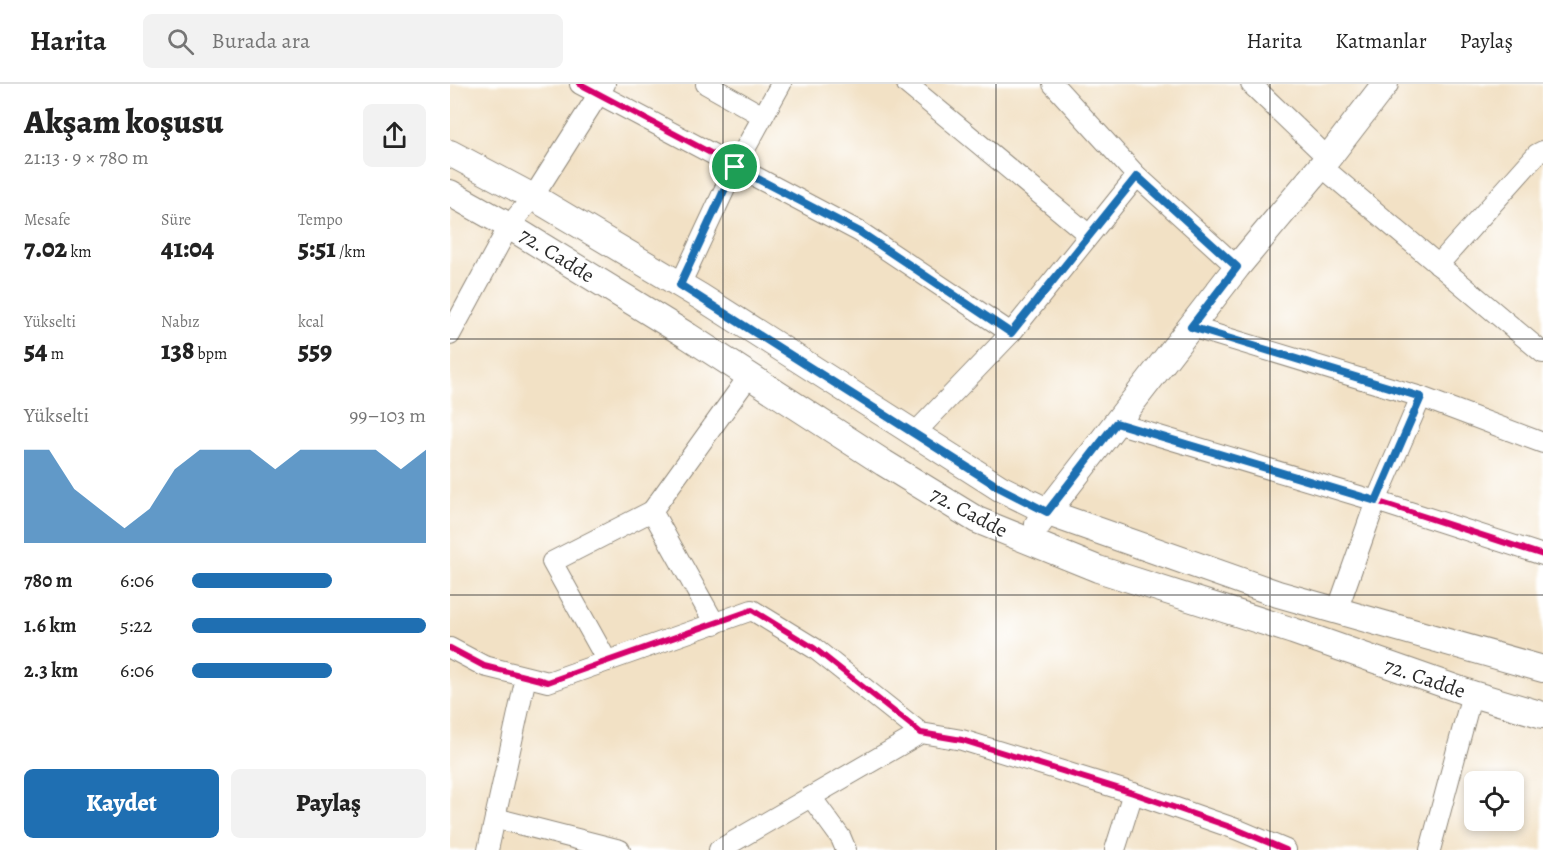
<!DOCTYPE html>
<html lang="tr">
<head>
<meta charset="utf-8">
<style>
	body { margin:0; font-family:Alegreya,serif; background:#f2f2f2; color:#222; height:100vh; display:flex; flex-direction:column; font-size:22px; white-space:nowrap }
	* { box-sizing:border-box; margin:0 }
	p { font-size:20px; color:#767676 }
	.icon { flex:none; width:33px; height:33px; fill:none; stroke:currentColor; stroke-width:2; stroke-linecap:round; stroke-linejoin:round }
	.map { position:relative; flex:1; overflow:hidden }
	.sheet { display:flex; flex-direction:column; background:#fff; width:450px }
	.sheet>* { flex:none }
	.tools { position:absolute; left:1014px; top:687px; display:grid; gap:12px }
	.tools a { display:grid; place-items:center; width:60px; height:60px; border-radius:9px; background:#fff; box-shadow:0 3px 9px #0003; font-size:30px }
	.pin { position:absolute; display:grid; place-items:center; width:51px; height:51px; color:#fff; margin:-26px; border:3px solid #fff; border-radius:50%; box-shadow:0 2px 6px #0007 }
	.round { display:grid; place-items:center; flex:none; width:63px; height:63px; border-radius:9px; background:#f2f2f2 }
	.head { display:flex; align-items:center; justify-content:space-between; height:102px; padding:0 24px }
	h1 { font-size:33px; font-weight:800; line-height:45px }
	.stats { display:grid; grid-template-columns:repeat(3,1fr); gap:9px; height:102px; padding:6px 24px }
	.stats div { display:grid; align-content:center }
	.stats b { font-size:26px; font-weight:800 }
	.stats small { font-size:16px; font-weight:400 }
	.stats p { font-size:16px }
	.chart { height:168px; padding:12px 24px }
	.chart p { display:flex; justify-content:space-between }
	.chart svg { width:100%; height:108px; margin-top:6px; fill:#1f6fb2; opacity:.7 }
	.button { display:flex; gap:12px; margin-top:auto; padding:12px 24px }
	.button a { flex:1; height:69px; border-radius:9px; background:#1f6fb2; color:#fff; font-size:24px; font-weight:800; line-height:69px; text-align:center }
	.button a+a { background:#f2f2f2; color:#222 }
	ul { padding:0 24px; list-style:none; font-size:20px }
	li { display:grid; grid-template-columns:96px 72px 1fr; align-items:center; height:45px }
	li i { height:15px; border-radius:8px; background:#1f6fb2 }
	header { display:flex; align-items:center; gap:36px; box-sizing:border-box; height:84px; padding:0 30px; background:#fff; border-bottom:2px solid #e0e0e0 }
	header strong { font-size:28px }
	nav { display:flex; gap:33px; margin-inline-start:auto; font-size:21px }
	.search { width:420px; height:54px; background:#f2f2f2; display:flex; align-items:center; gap:15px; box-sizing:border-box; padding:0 21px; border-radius:9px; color:#767676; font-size:22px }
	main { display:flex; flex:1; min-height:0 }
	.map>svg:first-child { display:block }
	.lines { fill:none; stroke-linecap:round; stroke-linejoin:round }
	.minor-casing { stroke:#8e8678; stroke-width:22 }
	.major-casing { stroke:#8e8678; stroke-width:28 }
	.minor { stroke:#fff; stroke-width:20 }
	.major { stroke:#fff; stroke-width:26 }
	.cycleway-casing { stroke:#fff; stroke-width:10 }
	.cycleway { stroke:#d6006c; stroke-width:6 }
	.route-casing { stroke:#fff; stroke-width:12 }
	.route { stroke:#1f6fb2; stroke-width:8 }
	.grid { fill:none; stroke:#2b2b2b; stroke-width:1.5; stroke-opacity:0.55 }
	.labels { text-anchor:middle; stroke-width:4.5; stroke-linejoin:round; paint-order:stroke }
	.street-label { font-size:21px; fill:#2b2b2b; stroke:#fff }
</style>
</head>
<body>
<header>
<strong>Harita</strong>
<div class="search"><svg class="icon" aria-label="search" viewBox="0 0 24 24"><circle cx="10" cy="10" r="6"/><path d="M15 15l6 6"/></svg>Burada ara</div>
<nav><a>Harita</a><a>Katmanlar</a><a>Paylaş</a></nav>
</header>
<main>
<section class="sheet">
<div class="head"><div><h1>Akşam koşusu</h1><p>21:13 · 9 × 780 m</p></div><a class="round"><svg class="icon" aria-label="share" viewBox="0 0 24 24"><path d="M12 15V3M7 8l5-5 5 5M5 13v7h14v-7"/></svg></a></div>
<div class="stats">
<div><p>Mesafe</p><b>7.02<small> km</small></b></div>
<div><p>Süre</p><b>41:04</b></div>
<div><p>Tempo</p><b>5:51<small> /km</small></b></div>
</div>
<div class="stats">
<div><p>Yükselti</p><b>54<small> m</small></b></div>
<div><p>Nabız</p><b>138<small> bpm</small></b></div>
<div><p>kcal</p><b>559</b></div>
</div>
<div class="chart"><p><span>Yükselti</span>99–103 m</p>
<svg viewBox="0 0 160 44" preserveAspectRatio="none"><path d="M0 44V6L10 6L20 22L30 30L40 38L50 30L60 14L70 6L80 6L90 6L100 14L110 6L120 6L130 6L140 6L150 14L160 6V44z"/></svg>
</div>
<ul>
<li><b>780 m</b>6:06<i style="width:60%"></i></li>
<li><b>1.6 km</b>5:22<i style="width:100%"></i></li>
<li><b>2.3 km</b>6:06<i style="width:60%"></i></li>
</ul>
<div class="button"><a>Kaydet</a><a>Paylaş</a></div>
</section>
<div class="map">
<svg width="1093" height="766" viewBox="0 0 1093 766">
	<rect width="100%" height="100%" fill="#fff"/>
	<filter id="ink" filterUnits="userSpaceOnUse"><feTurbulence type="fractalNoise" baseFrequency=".0167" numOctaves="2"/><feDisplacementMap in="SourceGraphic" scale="12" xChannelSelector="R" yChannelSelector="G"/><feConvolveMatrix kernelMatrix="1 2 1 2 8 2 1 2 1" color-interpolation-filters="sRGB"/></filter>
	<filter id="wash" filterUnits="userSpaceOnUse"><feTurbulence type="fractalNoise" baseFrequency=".008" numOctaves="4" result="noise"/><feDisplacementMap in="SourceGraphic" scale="24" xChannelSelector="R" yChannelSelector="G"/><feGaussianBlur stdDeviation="1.35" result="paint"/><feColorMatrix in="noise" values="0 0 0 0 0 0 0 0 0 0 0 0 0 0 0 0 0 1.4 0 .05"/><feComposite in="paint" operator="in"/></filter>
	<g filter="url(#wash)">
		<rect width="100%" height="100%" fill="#f2e1c5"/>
	</g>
	<g filter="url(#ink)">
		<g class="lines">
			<defs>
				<g id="minor">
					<path d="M130,0L410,148L561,249"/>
					<path d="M256,0L313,32"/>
					<path d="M457,0L639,151"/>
					<path d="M603,0L687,92L787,183"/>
					<path d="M801,0L878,74"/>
					<path d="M871,82L1093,269"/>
					<path d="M988,181L1087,70L1093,67"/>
					<path d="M230,201L285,83L331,0"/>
					<path d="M741,243L971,313L1093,359"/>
					<path d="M0,251L59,142L83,113L155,0"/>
					<path d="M666,339L926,417L1093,471"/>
					<path d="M464,350L561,249L687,92"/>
					<path d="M887,527L926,417L971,313"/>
					<path d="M265,540L202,427L299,292"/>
					<path d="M0,564L34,582L98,598L302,526L364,564L471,649L512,656L683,709L786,745L836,766"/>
					<path d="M157,577L102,478L202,427"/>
					<path d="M361,713L391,754L396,766"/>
					<path d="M45,734L170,766"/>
					<path d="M38,766L76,593"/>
					<path d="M269,766L471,649"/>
					<path d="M665,766L683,709"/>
					<path d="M980,766L1022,610"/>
				</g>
				<g id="major">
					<path d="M0,69L83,113L251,213L550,404L607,432L828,510L1093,585"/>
					<path d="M0,109L59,142L238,252L434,379L527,436L648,485L843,547L1022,610L1093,631"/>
					<path d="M588,440L787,183L878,74L935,0"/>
				</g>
			</defs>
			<!-- minor casing -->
			<use href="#minor" class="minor-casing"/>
			<!-- major casing -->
			<use href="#major" class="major-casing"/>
			<!-- minor -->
			<use href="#minor" class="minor"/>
			<!-- major -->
			<use href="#major" class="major"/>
			<defs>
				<g id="cycleway">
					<path d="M130,0L410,148L561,249"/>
					<path d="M666,339L926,417L1093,471"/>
					<path d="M0,564L34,582L98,598L302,526L364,564L471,649L512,656L683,709L786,745L836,766"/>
				</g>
			</defs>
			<!-- cycleway casing -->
			<use href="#cycleway" class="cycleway-casing"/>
			<!-- cycleway -->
			<use href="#cycleway" class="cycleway"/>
		</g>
	</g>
	<g class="lines" filter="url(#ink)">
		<defs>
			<path id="route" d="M285,83L410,148L561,249L687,92L787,183L741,243L971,313L926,417L666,339L597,428L550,404L230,201Z"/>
		</defs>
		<!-- route casing -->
		<use href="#route" class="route-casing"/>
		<!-- route -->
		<use href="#route" class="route"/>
	</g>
	<!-- grid -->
	<path class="grid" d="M273,0V766M546,0V766M820,0V766M0,255H1093M0,511H1093"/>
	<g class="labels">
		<!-- street labels -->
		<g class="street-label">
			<text transform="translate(107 171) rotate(32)" y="7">72. Cadde</text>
			<text transform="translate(519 428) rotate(28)" y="7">72. Cadde</text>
			<text transform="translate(975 594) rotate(19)" y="7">72. Cadde</text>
		</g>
	</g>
</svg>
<div class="tools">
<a><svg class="icon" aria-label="locate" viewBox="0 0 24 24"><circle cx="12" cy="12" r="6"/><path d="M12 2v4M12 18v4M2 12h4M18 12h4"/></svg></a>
</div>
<div class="pin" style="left:285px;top:83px;background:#1e9e55"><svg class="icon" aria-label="arrive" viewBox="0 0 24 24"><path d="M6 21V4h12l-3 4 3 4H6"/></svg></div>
</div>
</main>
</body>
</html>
